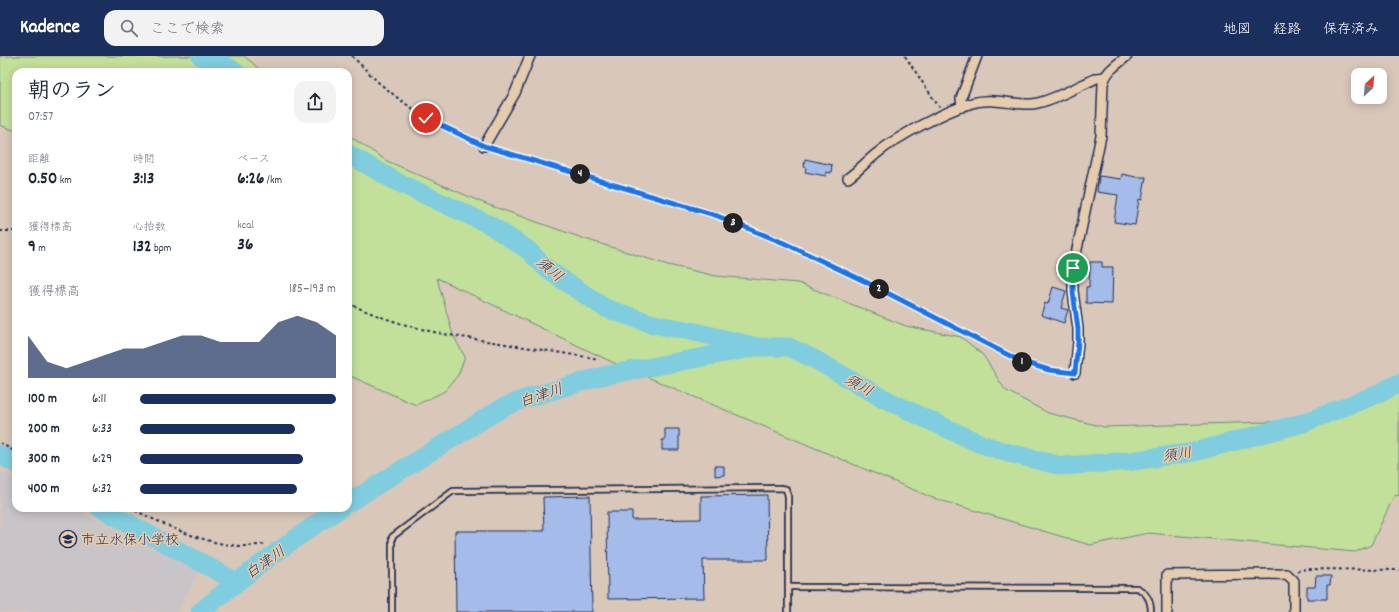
<!DOCTYPE html>
<html lang="ja">
<head>
<meta charset="utf-8">
<style>
	body { margin:0; font-family:Dekko,"Klee One",sans-serif; background:#f2f2f3; color:#1f2937; height:100vh; display:flex; flex-direction:column; font-size:15px; white-space:nowrap }
	* { box-sizing:border-box; margin:0 }
	p { font-size:13px; color:#747a83 }
	.icon { flex:none; width:22px; height:22px; fill:none; stroke:currentColor; stroke-width:2; stroke-linecap:round; stroke-linejoin:round }
	.map { position:relative; flex:1; overflow:hidden }
	.panel { position:absolute; left:12px; top:12px; width:340px; height:444px; display:flex; flex-direction:column; background:#fff; border-radius:12px; box-shadow:0 2px 10px #0003 }
	.panel>* { flex:none }
	.needle { width:26px; rotate:26deg }
	.tools { position:absolute; left:1351px; top:12px; display:grid; gap:8px }
	.tools a { display:grid; place-items:center; width:36px; height:36px; border-radius:8px; background:#fff; box-shadow:0 2px 10px #0003; font-size:20px }
	.pin { position:absolute; display:grid; place-items:center; width:34px; height:34px; color:#fff; margin:-17px; border:2px solid #fff; border-radius:50%; box-shadow:0 1px 4px #0007 }
	.km { position:absolute; width:20px; height:20px; margin:-10px; border-radius:50%; background:#222; color:#fff; font-size:11px; line-height:20px; text-align:center }
	.round { display:grid; place-items:center; flex:none; width:42px; height:42px; border-radius:12px; background:#f2f2f3 }
	.summary { display:flex; align-items:center; justify-content:space-between; height:68px; padding:0 16px }
	h1 { font-size:22px; font-weight:800; line-height:30px }
	.figures { display:grid; grid-template-columns:repeat(3,1fr); gap:6px; height:68px; padding:4px 16px }
	.figures div { display:grid; align-content:center }
	.figures b { font-size:17px; font-weight:800 }
	.figures small { font-size:11px; font-weight:400 }
	.figures p { font-size:11px }
	.chart { height:112px; padding:8px 16px }
	.chart p { display:flex; justify-content:space-between }
	.chart svg { width:100%; height:72px; margin-top:4px; fill:#1b2f5e; opacity:.7 }
	ul { padding:0 16px; list-style:none; font-size:13px }
	li { display:grid; grid-template-columns:64px 48px 1fr; align-items:center; height:30px }
	li i { height:10px; border-radius:5px; background:#1b2f5e }
	header { display:flex; align-items:center; gap:24px; box-sizing:border-box; height:56px; padding:0 20px; background:#1b2f5e; color:#fff }
	header strong { font-size:19px }
	nav { display:flex; gap:22px; margin-inline-start:auto; font-size:14px }
	.search { width:280px; height:36px; background:#f2f2f3; display:flex; align-items:center; gap:10px; box-sizing:border-box; padding:0 14px; border-radius:12px; color:#747a83; font-size:15px }
	.map>svg:first-child { display:block }
	.built { fill:#c9c4c7 }
	.green { fill:#c2e099; stroke:#6e887c }
	.lines { fill:none; stroke-linecap:round; stroke-linejoin:round }
	.river { stroke:#80cddf; stroke-width:19 }
	.building { fill:#a5bbe9; stroke:#1b2f5e }
	.lane-casing { stroke:#1b2f5e; stroke-width:8 }
	.street-casing { stroke:#1b2f5e; stroke-width:12 }
	.path { stroke:#1b2f5e; stroke-width:2; stroke-dasharray:3 3; stroke-linecap:butt }
	.lane { stroke:#e6cbad; stroke-width:4.5 }
	.street { stroke:#e6cbad; stroke-width:9 }
	.route-casing { stroke:#fff; stroke-width:8 }
	.route { stroke:#1a73e8; stroke-width:5 }
	.labels { text-anchor:middle; stroke-width:3; stroke-linejoin:round; paint-order:stroke }
	.poi-label { font-size:14px; fill:#1b2f5e; stroke:#e6cbad; text-anchor:start }
	.water-label { font-size:15px; font-style:italic; fill:#253f6b; stroke:#e6cbad }
</style>
</head>
<body>
<header>
<strong>Kadence</strong>
<div class="search"><svg class="icon" aria-label="search" viewBox="0 0 24 24"><circle cx="10" cy="10" r="6"/><path d="M15 15l6 6"/></svg>ここで検索</div>
<nav><a>地図</a><a>経路</a><a>保存済み</a></nav>
</header>
<div class="map">
<svg width="1399" height="556" viewBox="0 0 1399 556">
	<rect width="100%" height="100%" fill="#d9c8b9"/>
	<filter id="ink" filterUnits="userSpaceOnUse"><feTurbulence type="fractalNoise" baseFrequency=".025" numOctaves="2"/><feDisplacementMap in="SourceGraphic" scale="8" xChannelSelector="R" yChannelSelector="G"/><feConvolveMatrix kernelMatrix="1 2 1 2 8 2 1 2 1" color-interpolation-filters="sRGB"/></filter>
	<g filter="url(#ink)">
		<!-- built -->
		<path class="built" d="M0,415L16,423V452H73L199,515L178,556H0Z"/>
		<!-- green -->
		<g class="green">
			<path d="M0,0H244L263,16H16V75L0,69Z"/>
			<path d="M348,79L387,105L486,148L582,182L668,209L716,220L798,227L906,270L961,281L983,299L1005,334L1048,357L1104,371L1301,365L1399,331V439L1394,440L1371,489L1355,496L1148,477L1090,489L933,442L612,306L437,222L453,279L465,301L458,319L445,335L416,349L348,319Z"/>
		</g>
		<g class="lines">
			<!-- river -->
			<g class="river">
				<path d="M201,0L226,10L235,16"/>
				<path d="M348,98L397,126L490,169L528,194L548,214L605,252L653,268L691,275L757,291H789L814,303L879,340L922,361L981,388L1009,397L1062,410L1132,405L1194,396L1303,367L1378,338L1399,327"/>
				<path d="M0,399L16,408"/>
				<path d="M348,447L487,361L504,351L527,342L602,320L752,292"/>
				<path d="M100,452L237,526"/>
				<path d="M200,556C245,519 292,483 341,452"/>
			</g>
		</g>
		<!-- building -->
		<g class="building">
			<path d="M805,103L832,109L831,117L826,116V120L805,116L806,112L804,111Z"/>
			<path d="M1122,118L1136,121H1146L1142,144L1139,143L1135,169L1114,166L1118,139L1097,136L1099,120L1121,123Z"/>
			<path d="M1090,206H1102V211H1113L1112,248L1086,247V231H1089Z"/>
			<path d="M1053,231L1066,235L1061,252L1068,254L1064,267L1041,259L1045,247L1048,248Z"/>
			<path d="M665,373H679V394H662V384H665Z"/>
			<path d="M715,410H724V419L715,420Z"/>
			<path d="M767,439L768,504H703L704,542L608,543L607,456H632V464L701,463V440Z"/>
			<path d="M590,440L592,556H456L455,475H544L543,441Z"/>
			<path d="M1316,520H1331L1330,529H1327V543H1307V531H1315Z"/>
		</g>
		<g class="lines">
			<defs>
				<g id="lane">
					<path d="M788,531L1137,532C1147,537 1151,544 1151,556"/>
					<path d="M392,556V481L453,435L781,432L786,433L788,440V556"/>
				</g>
				<g id="street">
					<path d="M962,51L961,42L977,0"/>
					<path d="M484,90L515,37L530,0"/>
					<path d="M848,122C858,115 866,106 876,98C899,79 944,56 972,47C992,41 1012,49 1032,48C1048,47 1081,29 1097,22L1105,21"/>
					<path d="M1075,317L1078,286V273L1073,235V212L1101,80L1103,28C1106,14 1117,9 1127,0"/>
					<path d="M1167,556V519L1287,518L1294,525V556"/>
				</g>
			</defs>
			<!-- lane casing -->
			<use href="#lane" class="lane-casing"/>
			<!-- street casing -->
			<use href="#street" class="street-casing"/>
			<!-- path -->
			<g class="path">
				<path d="M352,0L378,26L399,43L426,62L476,86"/>
				<path d="M905,0L939,51"/>
				<path d="M493,93L715,159L784,187L864,225L1020,305L1049,314L1066,317"/>
				<path d="M0,175H16"/>
				<path d="M348,247C379,262 410,271 443,278L599,303"/>
				<path d="M0,387L16,396"/>
				<path d="M130,452C163,468 205,489 243,490C250,490 258,489 265,488"/>
				<path d="M1297,515L1306,513L1399,514"/>
			</g>
			<!-- lane -->
			<use href="#lane" class="lane"/>
			<!-- street -->
			<use href="#street" class="street"/>
		</g>
	</g>
	<g class="lines" filter="url(#ink)">
		<defs>
			<path id="route" d="M426,62L484,90L715,159L784,187L864,225L1020,305L1049,314L1075,317L1078,286V273L1073,236V212"/>
		</defs>
		<!-- route casing -->
		<use href="#route" class="route-casing"/>
		<!-- route -->
		<use href="#route" class="route"/>
	</g>
	<!-- icons -->
	<defs>
		<symbol id="school-ring" viewBox="-11 -11 22 22"><circle r="9.5" fill="#e6cbad" stroke="#1b2f5e" stroke-width="1.5"/><path d="M0-5L7-2L0 1L-7-2ZM-4 1L0 2.5L4 1V4Q0 6-4 4Z" fill="#1b2f5e"/></symbol>
	</defs>
	<g fill-rule="evenodd">
		<use href="#school-ring" x="58" y="473" width="20" height="20"/>
	</g>
	<g class="labels">
		<!-- poi labels -->
		<g class="poi-label">
			<text x="81" y="488">市立水保小学校</text>
		</g>
		<!-- water labels -->
		<g class="water-label">
			<text transform="translate(550 213) rotate(39)" y="5">須川</text>
			<text transform="translate(859 329) rotate(29)" y="5">須川</text>
			<text transform="translate(541 339) rotate(-19)" y="5">白津川</text>
			<text transform="translate(1177 398) rotate(-9)" y="5">須川</text>
			<text transform="translate(265 506) rotate(-35)" y="5">白津川</text>
		</g>
	</g>
</svg>
<div class="tools">
<a><svg class="needle" viewBox="-14 -14 28 28"><path d="M0-13l5 13h-10z" fill="#e53935"/><path d="M0 13l5-13h-10z" fill="#747a83"/></svg></a>
</div>
<div class="pin" style="left:1073px;top:212px;background:#1e9e55"><svg class="icon" aria-label="arrive" viewBox="0 0 24 24"><path d="M6 21V4h12l-3 4 3 4H6"/></svg></div>
<div class="pin" style="left:426px;top:62px;background:#d93025"><svg class="icon" aria-label="check" viewBox="0 0 24 24"><path d="M5 12l5 5 9-10"/></svg></div>
<b class="km" style="left:1022px;top:306px">1</b>
<b class="km" style="left:879px;top:233px">2</b>
<b class="km" style="left:733px;top:167px">3</b>
<b class="km" style="left:580px;top:118px">4</b>
<section class="panel">
<div class="summary"><div><h1>朝のラン</h1><p>07:57</p></div><a class="round"><svg class="icon" aria-label="share" viewBox="0 0 24 24"><path d="M12 15V3M7 8l5-5 5 5M5 13v7h14v-7"/></svg></a></div>
<div class="figures">
<div><p>距離</p><b>0.50<small> km</small></b></div>
<div><p>時間</p><b>3:13</b></div>
<div><p>ペース</p><b>6:26<small> /km</small></b></div>
</div>
<div class="figures">
<div><p>獲得標高</p><b>9<small> m</small></b></div>
<div><p>心拍数</p><b>132<small> bpm</small></b></div>
<div><p>kcal</p><b>36</b></div>
</div>
<div class="chart"><p><span>獲得標高</span>185–193 m</p>
<svg viewBox="0 0 160 44" preserveAspectRatio="none"><path d="M0 44V18L10 34L20 38L30 34L40 30L50 26L60 26L70 22L80 18L90 18L100 22L110 22L120 22L130 10L140 6L150 10L160 18V44z"/></svg>
</div>
<ul>
<li><b>100 m</b>6:11<i style="width:100%"></i></li>
<li><b>200 m</b>6:33<i style="width:79%"></i></li>
<li><b>300 m</b>6:29<i style="width:83%"></i></li>
<li><b>400 m</b>6:32<i style="width:80%"></i></li>
</ul>
</section>
</div>
</body>
</html>
